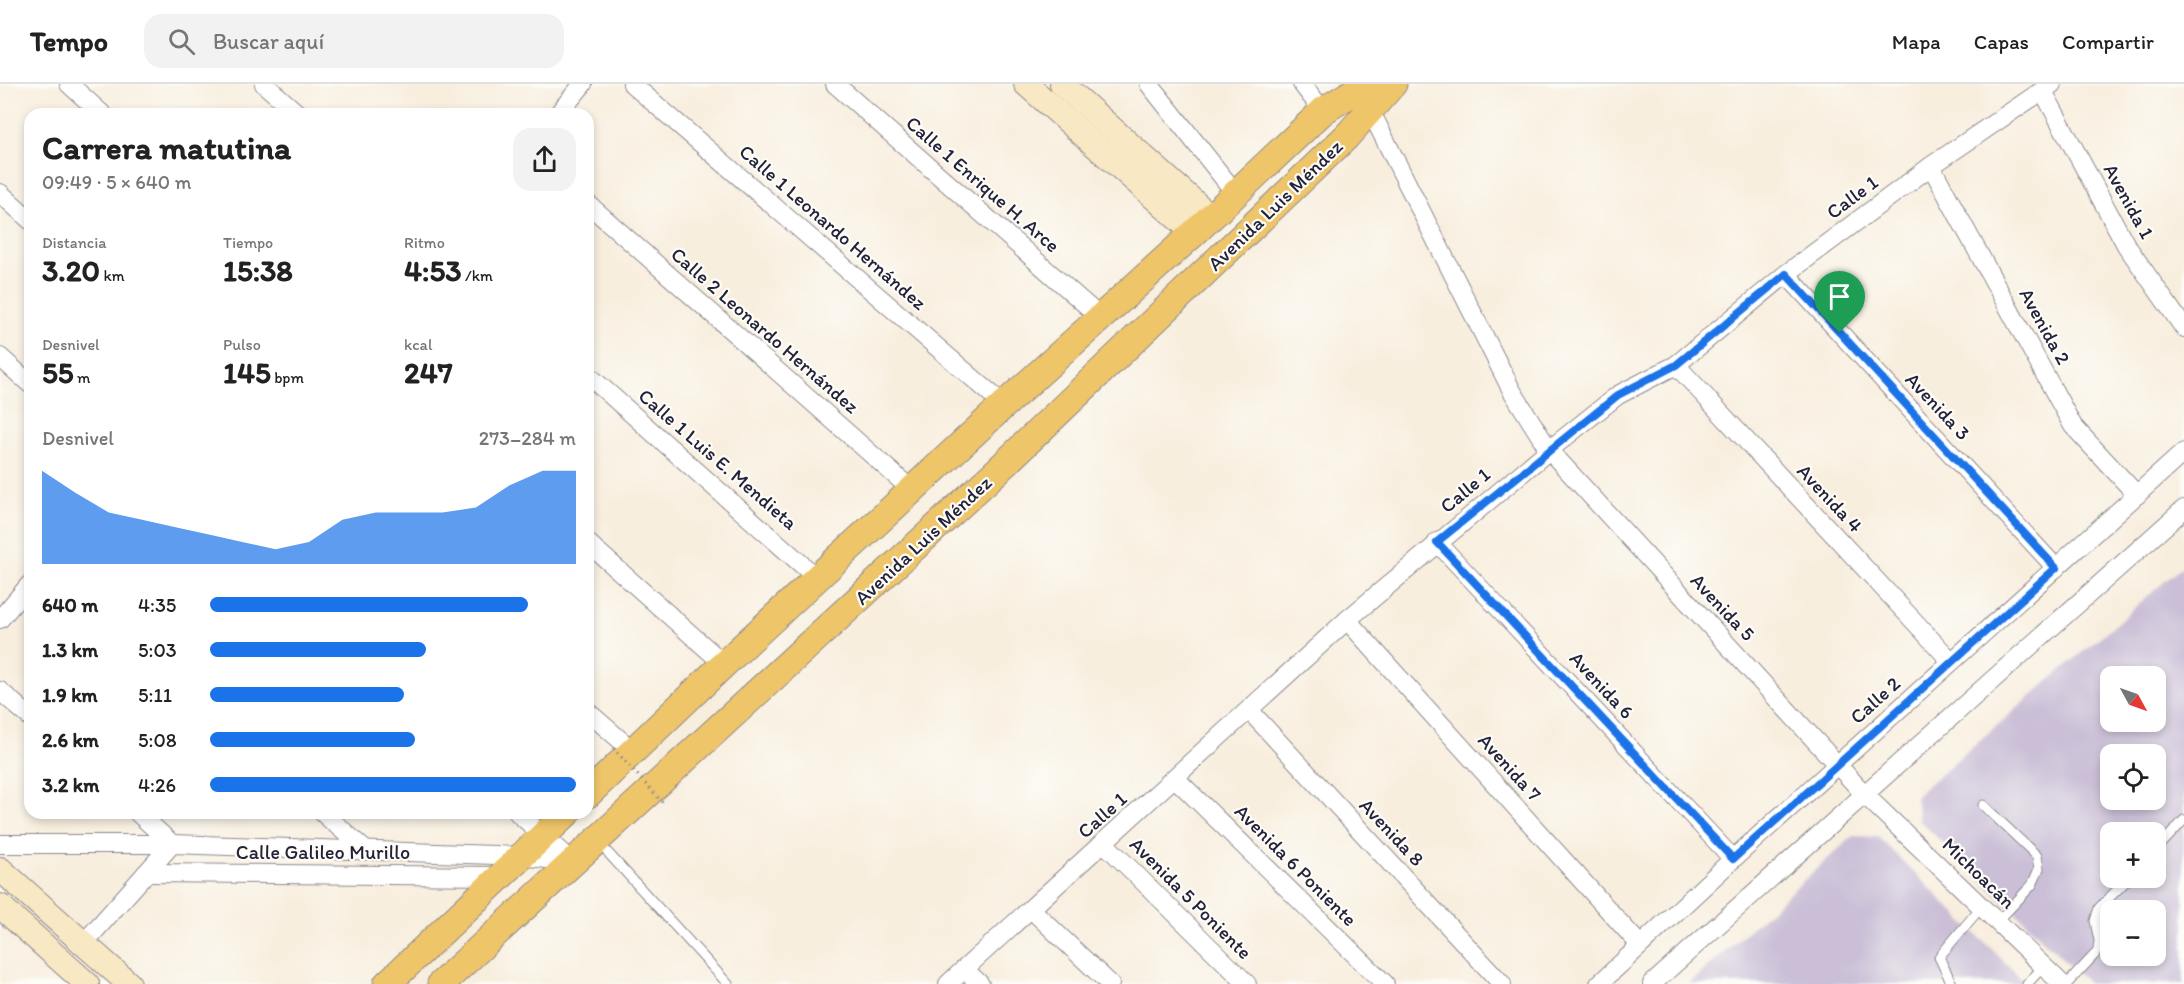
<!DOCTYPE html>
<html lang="es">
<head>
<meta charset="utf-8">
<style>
	body { margin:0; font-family:Itim,sans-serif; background:#f2f2f2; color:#222; height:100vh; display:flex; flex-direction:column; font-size:22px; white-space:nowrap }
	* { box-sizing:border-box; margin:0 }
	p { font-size:20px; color:#767676 }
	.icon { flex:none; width:33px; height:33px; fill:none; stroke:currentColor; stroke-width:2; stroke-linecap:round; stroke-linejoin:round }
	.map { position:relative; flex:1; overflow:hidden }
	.panel { position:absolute; left:24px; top:24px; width:570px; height:711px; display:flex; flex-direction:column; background:#fff; border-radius:18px; box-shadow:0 3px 9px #0003 }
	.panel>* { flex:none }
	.needle { width:39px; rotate:130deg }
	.fabs { position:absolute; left:2100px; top:582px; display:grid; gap:12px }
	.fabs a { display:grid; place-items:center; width:66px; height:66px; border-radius:12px; background:#fff; box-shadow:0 3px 9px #0003; font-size:30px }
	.pin { position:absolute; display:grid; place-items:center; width:51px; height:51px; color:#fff; margin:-62px -26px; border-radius:50% 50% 50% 0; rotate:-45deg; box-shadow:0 0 6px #0007 }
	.pin .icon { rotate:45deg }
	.round { display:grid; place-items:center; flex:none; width:63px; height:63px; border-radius:18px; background:#f2f2f2 }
	.head { display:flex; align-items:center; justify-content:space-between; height:102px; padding:0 18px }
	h1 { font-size:33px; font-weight:700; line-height:45px }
	.figures { display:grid; grid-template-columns:repeat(3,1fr); gap:9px; height:102px; padding:6px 18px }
	.figures div { display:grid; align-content:center }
	.figures b { font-size:30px; font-weight:700 }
	.figures small { font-size:16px; font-weight:400 }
	.figures p { font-size:16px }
	.chart { height:168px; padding:12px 18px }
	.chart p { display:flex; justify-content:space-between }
	.chart svg { width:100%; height:108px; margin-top:6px; fill:#1a73e8; opacity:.7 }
	ul { padding:0 18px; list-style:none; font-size:20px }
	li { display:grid; grid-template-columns:96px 72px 1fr; align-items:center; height:45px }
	li i { height:15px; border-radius:8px; background:#1a73e8 }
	header { display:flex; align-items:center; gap:36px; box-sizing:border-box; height:84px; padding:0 30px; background:#fff; border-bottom:2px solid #e0e0e0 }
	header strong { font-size:28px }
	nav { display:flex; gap:33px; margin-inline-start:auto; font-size:21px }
	.search { width:420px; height:54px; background:#f2f2f2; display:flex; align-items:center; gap:15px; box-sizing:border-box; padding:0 21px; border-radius:18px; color:#767676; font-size:22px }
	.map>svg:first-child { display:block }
	.industrial { fill:#cabfd7; fill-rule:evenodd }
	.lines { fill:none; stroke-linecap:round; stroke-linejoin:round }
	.lane-casing { stroke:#8d888c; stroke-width:11 }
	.street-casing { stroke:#8d888c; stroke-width:20 }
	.secondary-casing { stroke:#8d888c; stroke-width:26 }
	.primary-casing { stroke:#8d888c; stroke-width:29 }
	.lane { stroke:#fff; stroke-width:9 }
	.street { stroke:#fff; stroke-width:18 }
	.secondary { stroke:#f8e8c3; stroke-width:24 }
	.primary { stroke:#eec569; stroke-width:27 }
	.path-bridge { stroke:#8d888c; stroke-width:3; stroke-dasharray:1.5 4.5; stroke-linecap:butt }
	.route-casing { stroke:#fff; stroke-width:12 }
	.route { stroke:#1a73e8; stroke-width:8 }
	.labels { text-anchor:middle; stroke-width:4.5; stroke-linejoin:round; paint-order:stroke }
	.street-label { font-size:20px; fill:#22223b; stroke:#fdfcf7 }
</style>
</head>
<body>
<header>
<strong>Tempo</strong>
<div class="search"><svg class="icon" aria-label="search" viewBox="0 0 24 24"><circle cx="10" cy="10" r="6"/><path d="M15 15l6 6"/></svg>Buscar aquí</div>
<nav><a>Mapa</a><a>Capas</a><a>Compartir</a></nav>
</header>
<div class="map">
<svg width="2184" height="900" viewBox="0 0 2184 900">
	<rect width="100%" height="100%" fill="#fdfcf7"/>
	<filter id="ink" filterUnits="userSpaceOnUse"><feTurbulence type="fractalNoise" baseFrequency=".0167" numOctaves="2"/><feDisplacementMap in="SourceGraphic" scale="12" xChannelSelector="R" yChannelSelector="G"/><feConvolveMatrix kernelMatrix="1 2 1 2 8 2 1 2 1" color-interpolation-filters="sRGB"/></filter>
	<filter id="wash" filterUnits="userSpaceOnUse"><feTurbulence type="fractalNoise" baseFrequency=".008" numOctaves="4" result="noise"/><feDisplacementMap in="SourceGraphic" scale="24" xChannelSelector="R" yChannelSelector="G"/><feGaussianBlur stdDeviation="1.35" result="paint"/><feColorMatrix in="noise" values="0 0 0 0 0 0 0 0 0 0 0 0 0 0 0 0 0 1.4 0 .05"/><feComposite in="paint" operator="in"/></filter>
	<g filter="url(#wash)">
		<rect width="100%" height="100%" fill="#f8eede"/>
		<!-- industrial -->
		<g class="industrial">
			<path d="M2184,481V900H2089L1919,736L1916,711ZM2110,592H2156V638H2110ZM2110,670H2156V716H2110ZM2110,748H2156V794H2110ZM2110,826H2156V872H2110Z"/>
			<path d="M1853,752L1878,753L2027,900H1689Z"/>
		</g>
	</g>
	<g filter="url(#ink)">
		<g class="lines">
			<defs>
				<g id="lane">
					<path d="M1983,721L2037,772L2039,785L2032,801L1998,837"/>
					<path d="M598,758L728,900"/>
					<path d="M2156,766L2184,736"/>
					<path d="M1952,900L1939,873L1982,822"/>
					<path d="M2027,900L2044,882"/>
					<path d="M2067,900L2098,867L2099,856L2095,837L2099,824L2129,794"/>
				</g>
				<g id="street">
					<path d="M69,0L102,30"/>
					<path d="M264,0L298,30"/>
					<path d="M632,0L1004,321"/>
					<path d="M835,0L1101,234"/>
					<path d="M1149,0L1236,110"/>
					<path d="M1302,0L1323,27L1329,20"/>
					<path d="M2043,7L2126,161L2184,244"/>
					<path d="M1370,26L1512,307L1549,366L1865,711L2062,900"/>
					<path d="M558,30L583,0"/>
					<path d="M1931,82L2073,342L2137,411"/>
					<path d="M0,109L30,136"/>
					<path d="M588,120L913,407"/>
					<path d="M1786,190L2056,484"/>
					<path d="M0,273L30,300"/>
					<path d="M1676,281L1951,577"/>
					<path d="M588,291L817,494"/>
					<path d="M1437,458L1733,775"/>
					<path d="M588,459L724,580"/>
					<path d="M0,535L30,500"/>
					<path d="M1347,536L1640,861"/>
					<path d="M0,607L30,633"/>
					<path d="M1249,626L1502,900"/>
					<path d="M588,628L633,667"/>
					<path d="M1175,694L1385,900"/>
					<path d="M323,729L365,766"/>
					<path d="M518,729L573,778"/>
					<path d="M1104,759L1247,900"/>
					<path d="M0,760H172L521,772L573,778"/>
					<path d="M146,789L500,792"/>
					<path d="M1031,825L1110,900"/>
					<path d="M84,859L172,760L138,729"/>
					<path d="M964,885L980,900"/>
					<path d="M948,900L1347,536L1549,366L1618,311L1676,281L1786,190L1931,82L2052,0"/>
					<path d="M1599,900L1733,775L2184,368"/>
					<path d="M1652,900L2184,425"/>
				</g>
				<g id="secondary">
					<path d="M1026,0L1194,149"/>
					<path d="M1062,0L1211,133"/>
					<path d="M0,785L129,900"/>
					<path d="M0,822L87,900"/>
				</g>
				<g id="primary">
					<path d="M588,710L724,580L1004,321L1194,149L1323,27L1366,0"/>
					<path d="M387,900L567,729"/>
					<path d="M441,900L996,388L1346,53L1393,0"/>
				</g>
			</defs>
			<!-- lane casing -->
			<use href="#lane" class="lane-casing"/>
			<!-- street casing -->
			<use href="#street" class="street-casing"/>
			<!-- secondary casing -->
			<use href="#secondary" class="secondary-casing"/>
			<!-- primary casing -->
			<use href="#primary" class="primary-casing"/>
			<!-- lane -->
			<use href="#lane" class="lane"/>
			<!-- street -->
			<use href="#street" class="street"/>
			<!-- secondary -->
			<use href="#secondary" class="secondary"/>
			<!-- primary -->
			<use href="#primary" class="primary"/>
			<!-- path-bridge -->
			<path class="path-bridge" d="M613,664L663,719"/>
		</g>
	</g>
	<g class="lines" filter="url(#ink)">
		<defs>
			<path id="route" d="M1786,190L2056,484L1733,775L1437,458L1618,311L1676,281Z"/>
		</defs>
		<!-- route casing -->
		<use href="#route" class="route-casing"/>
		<!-- route -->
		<use href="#route" class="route"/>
	</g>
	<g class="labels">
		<!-- street labels -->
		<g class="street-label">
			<text transform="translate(983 100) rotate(41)" y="7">Calle 1 Enrique H. Arce</text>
			<text transform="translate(1852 113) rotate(-37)" y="7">Calle 1</text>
			<text transform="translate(2129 117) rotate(61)" y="7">Avenida 1</text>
			<text transform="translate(1275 121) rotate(-44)" y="7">Avenida Luis Méndez</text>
			<text transform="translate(833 143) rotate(41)" y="7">Calle 1 Leonardo Hernández</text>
			<text transform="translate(2045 242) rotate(61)" y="7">Avenida 2</text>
			<text transform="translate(765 246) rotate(41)" y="7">Calle 2 Leonardo Hernández</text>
			<text transform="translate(1938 322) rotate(47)" y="7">Avenida 3</text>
			<text transform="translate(718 375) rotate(41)" y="7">Calle 1 Luis E. Mendieta</text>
			<text transform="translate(1465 406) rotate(-40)" y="7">Calle 1</text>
			<text transform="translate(1830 414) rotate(47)" y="7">Avenida 4</text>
			<text transform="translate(923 456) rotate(-43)" y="7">Avenida Luis Méndez</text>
			<text transform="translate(1723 523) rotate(47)" y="7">Avenida 5</text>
			<text transform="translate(1602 601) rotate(47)" y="7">Avenida 6</text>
			<text transform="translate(1875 616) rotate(-42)" y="7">Calle 2</text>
			<text transform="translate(1510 683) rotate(48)" y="7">Avenida 7</text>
			<text transform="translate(1102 731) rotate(-42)" y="7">Calle 1</text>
			<text transform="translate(1392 748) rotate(47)" y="7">Avenida 8</text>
			<text x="323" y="775">Calle Galileo Murillo</text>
			<text transform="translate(1296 781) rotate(45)" y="7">Avenida 6 Poniente</text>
			<text transform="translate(1979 789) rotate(44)" y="7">Michoacán</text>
			<text transform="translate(1191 814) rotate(45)" y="7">Avenida 5 Poniente</text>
		</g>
	</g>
</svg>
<div class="fabs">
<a><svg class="needle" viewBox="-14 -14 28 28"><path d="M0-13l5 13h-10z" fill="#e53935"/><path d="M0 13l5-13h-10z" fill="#767676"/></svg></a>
<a><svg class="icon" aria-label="locate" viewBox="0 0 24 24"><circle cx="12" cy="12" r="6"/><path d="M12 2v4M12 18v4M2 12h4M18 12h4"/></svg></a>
<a>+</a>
<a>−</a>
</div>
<div class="pin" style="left:1840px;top:249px;background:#1e9e55"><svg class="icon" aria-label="arrive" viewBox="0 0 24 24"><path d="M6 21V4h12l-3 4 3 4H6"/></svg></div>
<section class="panel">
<div class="head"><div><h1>Carrera matutina</h1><p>09:49 · 5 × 640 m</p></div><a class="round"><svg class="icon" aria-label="share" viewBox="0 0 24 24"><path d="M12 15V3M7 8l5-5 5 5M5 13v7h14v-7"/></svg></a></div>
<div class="figures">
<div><p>Distancia</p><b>3.20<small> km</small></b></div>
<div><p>Tiempo</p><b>15:38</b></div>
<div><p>Ritmo</p><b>4:53<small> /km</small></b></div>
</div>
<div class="figures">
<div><p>Desnivel</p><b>55<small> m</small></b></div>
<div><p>Pulso</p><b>145<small> bpm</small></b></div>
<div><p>kcal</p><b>247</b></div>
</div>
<div class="chart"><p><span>Desnivel</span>273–284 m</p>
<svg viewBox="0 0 160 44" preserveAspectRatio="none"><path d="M0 44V6L10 15L20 23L30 26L40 29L50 32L60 35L70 38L80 35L90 26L100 23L110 23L120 23L130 21L140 12L150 6L160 6V44z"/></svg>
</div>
<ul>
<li><b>640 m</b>4:35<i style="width:87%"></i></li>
<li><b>1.3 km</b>5:03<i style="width:59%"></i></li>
<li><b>1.9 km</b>5:11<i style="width:53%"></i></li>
<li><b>2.6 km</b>5:08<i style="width:56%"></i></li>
<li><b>3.2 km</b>4:26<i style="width:100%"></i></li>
</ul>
</section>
</div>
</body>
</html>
